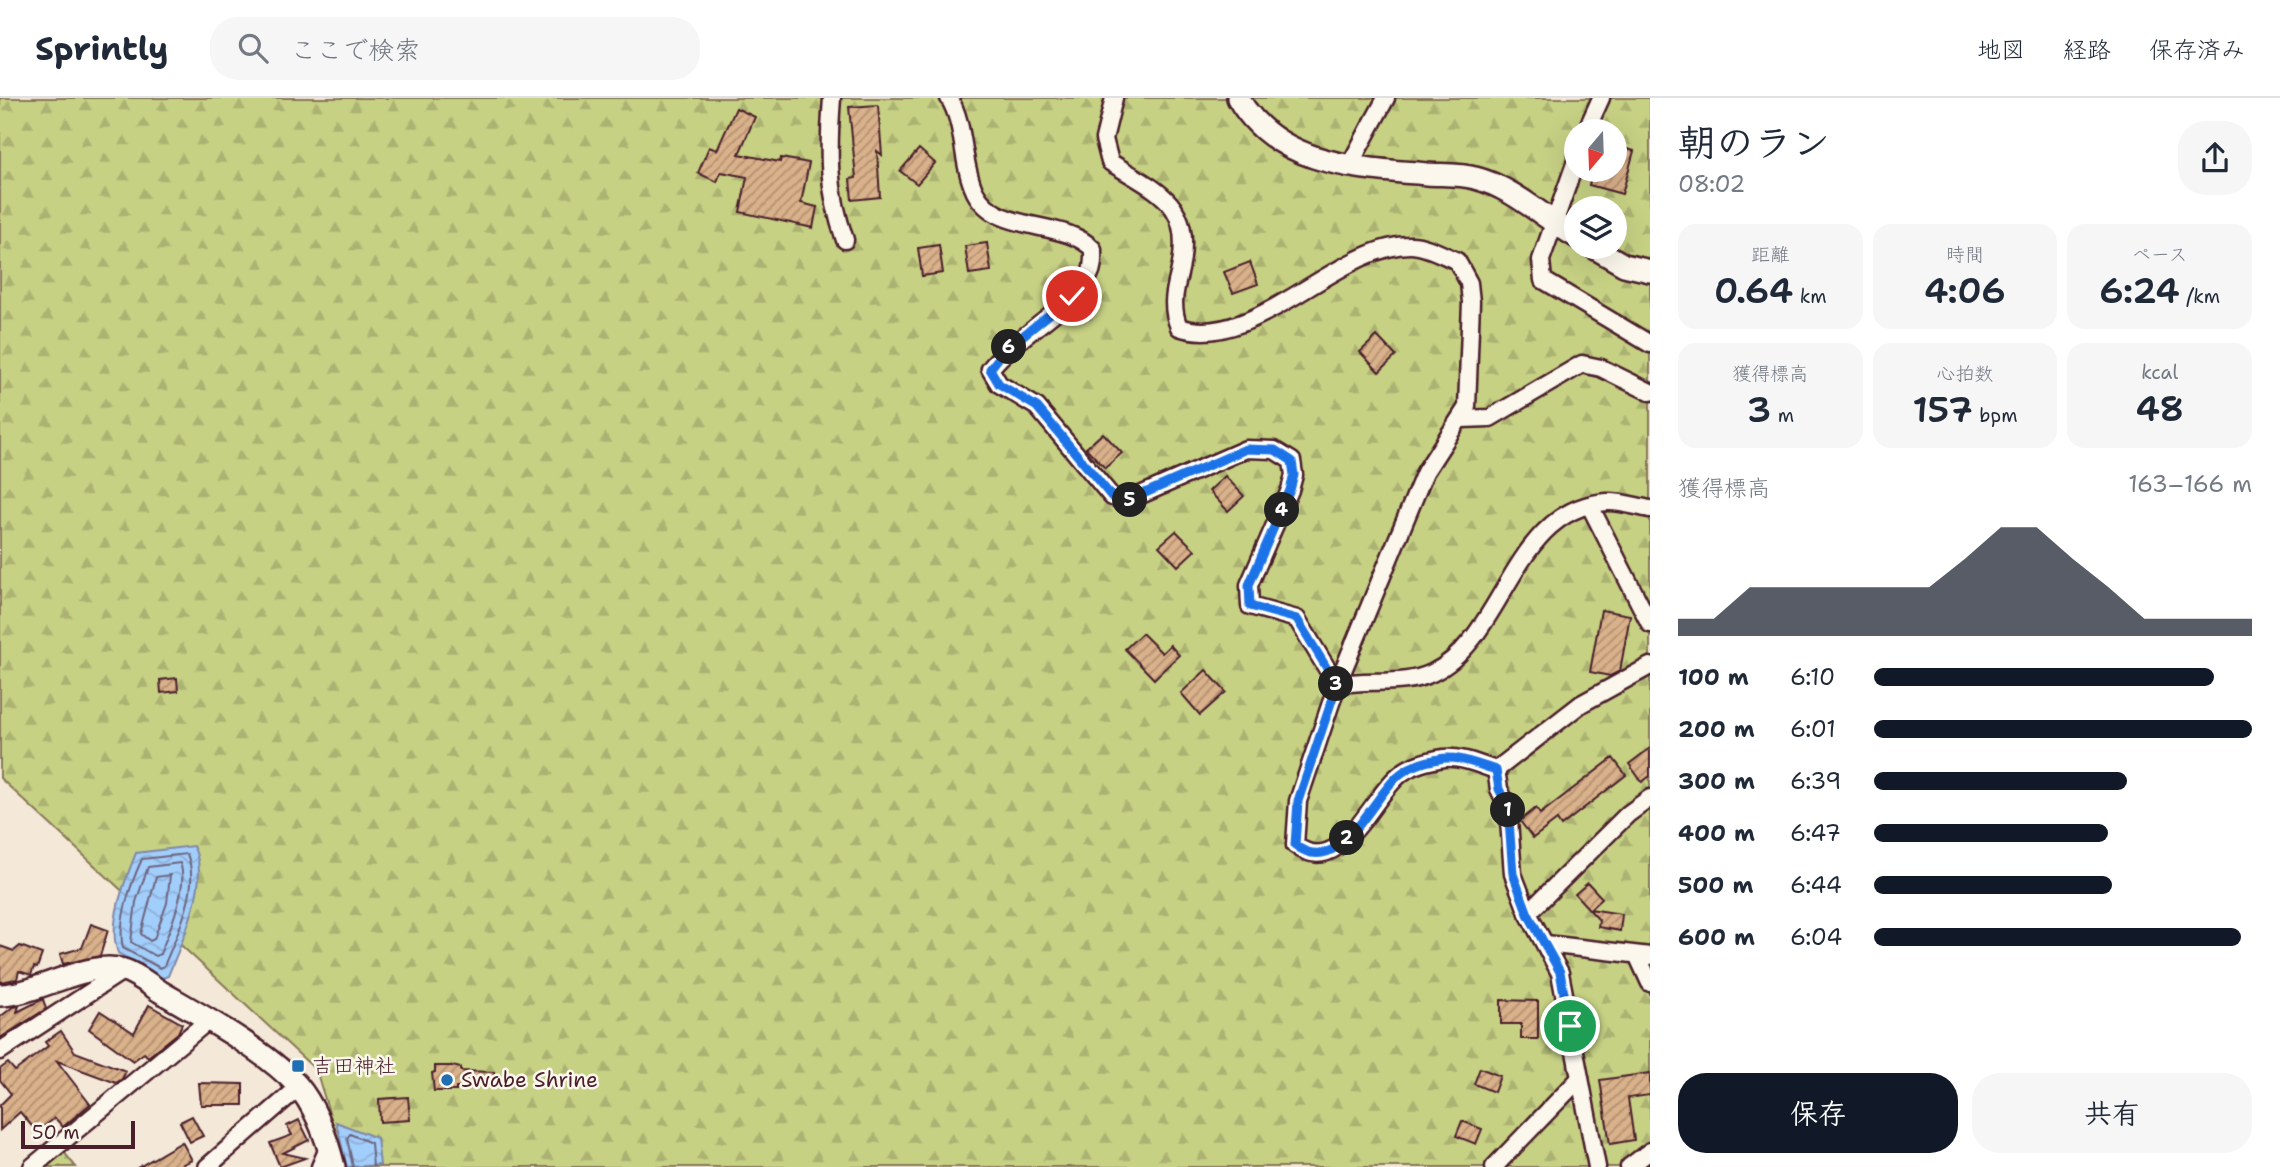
<!DOCTYPE html>
<html lang="ja">
<head>
<meta charset="utf-8">
<style>
	body { margin:0; font-family:"Shantell Sans","Klee One",sans-serif; background:#f6f6f7; color:#1f2937; height:100vh; display:flex; flex-direction:column; font-size:26px; white-space:nowrap }
	* { box-sizing:border-box; margin:0 }
	p { font-size:23px; color:#747a83 }
	.icon { flex:none; width:38px; height:38px; fill:none; stroke:currentColor; stroke-width:2; stroke-linecap:round; stroke-linejoin:round }
	.map { position:relative; flex:1; overflow:hidden }
	.sheet { display:flex; flex-direction:column; background:#fff; width:630px }
	.sheet>* { flex:none }
	.needle { width:46px; rotate:199deg }
	.buttons { position:absolute; left:1564px; top:21px; display:grid; gap:14px }
	.buttons a { display:grid; place-items:center; width:63px; height:63px; border-radius:50%; background:#fff; box-shadow:0 7px 28px #0002; font-size:35px }
	.scale { position:absolute; left:21px; bottom:18px; width:114px; box-sizing:border-box; padding-left:7px; border:4px solid #4a1f2b; border-top:0; font-size:19px; line-height:24px; white-space:nowrap; color:#4a1f2b; -webkit-text-stroke:5px #fbf7ec; paint-order:stroke }
	.pin { position:absolute; display:grid; place-items:center; width:60px; height:60px; color:#fff; margin:-30px; border:4px solid #fff; border-radius:50%; box-shadow:0 2px 7px #0007 }
	.km { position:absolute; width:35px; height:35px; margin:-18px; border-radius:50%; background:#222; color:#fff; font-size:19px; line-height:35px; text-align:center }
	.round { display:grid; place-items:center; flex:none; width:74px; height:74px; border-radius:28px; background:#f6f6f7 }
	.headline { display:flex; align-items:center; justify-content:space-between; height:119px; padding:0 28px }
	h1 { font-size:38px; font-weight:600; line-height:52px }
	.metrics { display:grid; grid-template-columns:repeat(3,1fr); gap:10px; height:119px; padding:7px 28px }
	.metrics div { display:grid; align-content:center; border-radius:18px; background:#f6f6f7; text-align:center }
	.metrics b { font-size:35px; font-weight:600 }
	.metrics small { font-size:19px; font-weight:400 }
	.metrics p { font-size:19px }
	.chart { height:196px; padding:14px 28px }
	.chart p { display:flex; justify-content:space-between }
	.chart svg { width:100%; height:126px; margin-top:7px; fill:#111827; opacity:.7 }
	.primary-button { display:flex; gap:14px; margin-top:auto; padding:14px 28px }
	.primary-button a { flex:1; height:80px; border-radius:28px; background:#111827; color:#fff; font-size:28px; font-weight:600; line-height:80px; text-align:center }
	.primary-button a+a { background:#f6f6f7; color:#1f2937 }
	ul { padding:0 28px; list-style:none; font-size:23px }
	li { display:grid; grid-template-columns:112px 84px 1fr; align-items:center; height:52px }
	li i { height:18px; border-radius:9px; background:#111827 }
	header { display:flex; align-items:center; gap:42px; box-sizing:border-box; height:98px; padding:0 35px; background:#fff; border-bottom:2px solid #e0e1e3 }
	header strong { font-size:33px }
	nav { display:flex; gap:38px; margin-inline-start:auto; font-size:24px }
	.search { width:490px; height:63px; background:#f6f6f7; display:flex; align-items:center; gap:18px; box-sizing:border-box; padding:0 24px; border-radius:28px; color:#747a83; font-size:26px }
	main { display:flex; flex:1; min-height:0 }
	.map>svg:first-child { display:block }
	.grass { fill:url(#grass-dots); stroke:#887858; stroke-width:2 }
	.forest { fill:url(#forest-firs); stroke:#887858; stroke-width:2; fill-rule:evenodd }
	.water { fill:url(#water-waves); stroke:#7f88a8; stroke-width:2 }
	.lines { fill:none; stroke-linecap:round; stroke-linejoin:round }
	.shore { stroke:#6d657f; stroke-width:2 }
	.building { fill:url(#building-hatch); stroke:#4a1f2b; stroke-width:2 }
	.minor-casing { stroke:#4a1f2b; stroke-width:21 }
	.tertiary-casing { stroke:#4a1f2b; stroke-width:26 }
	.minor { stroke:#fbf7ec; stroke-width:16 }
	.tertiary { stroke:#fbf7ec; stroke-width:21 }
	.route-casing { stroke:#fff; stroke-width:14 }
	.route { stroke:#1a73e8; stroke-width:9 }
	.poi-dot { fill:#1f6fb2; stroke:#fbf7ec; stroke-width:2.5 }
	.labels { text-anchor:middle; stroke-width:5; stroke-linejoin:round; paint-order:stroke }
	.poi-label { font-size:21px; fill:#4a1f2b; stroke:#fbf7ec; text-anchor:start }
</style>
</head>
<body>
<header>
<strong>Sprintly</strong>
<div class="search"><svg class="icon" aria-label="search" viewBox="0 0 24 24"><circle cx="10" cy="10" r="6"/><path d="M15 15l6 6"/></svg>ここで検索</div>
<nav><a>地図</a><a>経路</a><a>保存済み</a></nav>
</header>
<main>
<div class="map">
<svg width="1650" height="1069" viewBox="0 0 1650 1069">
	<defs>
		<pattern id="grass-dots" width="8" height="8" patternUnits="userSpaceOnUse" patternTransform="scale(1.75)"><rect width="8" height="8" fill="#c6d184"/><path d="M2 2h.1M6 6h.1" fill="none" stroke="#acb372" stroke-width="1.8" stroke-linecap="round"/></pattern>
		<pattern id="forest-firs" width="22" height="20" patternUnits="userSpaceOnUse" patternTransform="scale(1.75)"><rect width="22" height="20" fill="#c6d184"/><path d="M5 1l3.5 6h-7zM16 11l3.5 6h-7z" fill="#acb372"/></pattern>
		<pattern id="water-waves" width="16" height="10" patternUnits="userSpaceOnUse" patternTransform="scale(1.75)"><rect width="16" height="10" fill="#a2cefc"/><path d="M0 5q4-4 8 0t8 0" fill="none" stroke="#8db0d8"/></pattern>
		<pattern id="building-hatch" width="6" height="6" patternUnits="userSpaceOnUse" patternTransform="scale(1.75)"><rect width="6" height="6" fill="#d9b18a"/><path d="M-1 1l2-2M0 6l6-6M5 7l2-2" fill="none" stroke="#b28f71"/></pattern>
	</defs>
	<rect width="100%" height="100%" fill="#f4e9d8"/>
	<filter id="ink" filterUnits="userSpaceOnUse"><feTurbulence type="fractalNoise" baseFrequency=".0143" numOctaves="2"/><feDisplacementMap in="SourceGraphic" scale="14" xChannelSelector="R" yChannelSelector="G"/><feConvolveMatrix kernelMatrix="1 2 1 2 8 2 1 2 1" color-interpolation-filters="sRGB"/></filter>
	<g filter="url(#ink)">
		<!-- grass -->
		<path class="grass" d="M63,1053L76,1069H44Z"/>
		<!-- forest -->
		<path class="forest" d="M0,0H1650V1069H346L316,972L0,680ZM1577,33H1615V72H1577ZM1577,110H1615V149H1577Z"/>
		<!-- water -->
		<g class="water">
			<path d="M193,748C212,782 181,845 168,878L163,880L118,855C107,826 125,782 136,755Z"/>
			<path d="M336,1024L377,1040L380,1067L347,1069Z"/>
		</g>
		<g class="lines">
			<!-- shore -->
			<g class="shore">
				<path d="M187,756C201,790 177,836 164,868L160,870L123,850C117,824 131,785 142,761Z"/>
				<path d="M180,765C189,788 169,834 160,856L155,858L131,844L136,804L148,769Z"/>
				<path d="M170,777L167,805L154,841L150,843L141,836L156,779Z"/>
				<path d="M353,1069L347,1040L350,1036L371,1045L373,1069"/>
			</g>
		</g>
		<!-- building -->
		<g class="building">
			<path d="M878,7L882,57L877,53L880,99L852,102L850,81L856,80L849,9Z"/>
			<path d="M736,10L755,19L739,56L780,64L781,60L809,65L801,105L817,109L813,130L740,114L747,79L721,74L717,84L698,75L709,49L717,52Z"/>
			<path d="M1615,47L1634,53L1622,96L1589,87L1593,72H1615Z"/>
			<path d="M919,51L935,65L917,86L900,73Z"/>
			<path d="M987,145L991,173L969,176L965,148Z"/>
			<path d="M939,147L943,175L922,178L918,150Z"/>
			<path d="M1250,164L1258,186L1233,195L1224,174Z"/>
			<path d="M1377,238L1396,258L1379,274L1360,254Z"/>
			<path d="M1103,335L1122,355L1105,370L1086,350Z"/>
			<path d="M1225,378L1244,398L1228,413L1209,393Z"/>
			<path d="M1176,433L1195,452L1178,468L1159,448Z"/>
			<path d="M1601,512L1630,517L1620,573L1610,578L1590,574Z"/>
			<path d="M1142,535L1162,555L1170,547L1179,557L1154,581L1125,551Z"/>
			<path d="M1206,572L1226,594L1200,617L1181,595Z"/>
			<path d="M177,580L178,593L161,595L160,582Z"/>
			<path d="M1650,650V678L1642,684L1629,666Z"/>
			<path d="M1613,660L1626,677L1561,728L1557,722L1533,740L1520,723L1536,710L1540,716Z"/>
			<path d="M1588,785L1602,800L1590,811L1622,816L1620,833L1598,829L1599,822L1575,796Z"/>
			<path d="M91,826L108,832L100,858L63,866L60,856L82,850Z"/>
			<path d="M0,848L14,853L20,848L42,856L37,870L34,869L31,877L19,873L17,881L0,884Z"/>
			<path d="M43,901L46,911L0,940V919L13,909L19,908L17,914Z"/>
			<path d="M1501,902L1538,903V941H1521V926H1501Z"/>
			<path d="M149,907L182,926L178,935L148,959L144,955L133,963L89,931L100,913L134,935Z"/>
			<path d="M61,933L75,954L126,973L122,981L116,985L57,963L90,1006L63,1029L55,1020L37,1034L20,1014L0,1032V1007L11,996L0,982V971L8,965L15,973L48,948L45,944Z"/>
			<path d="M435,968H452L461,970V973L494,974V985H463V990H456V993H434L432,975L435,974Z"/>
			<path d="M1480,970L1500,978L1494,994L1474,986Z"/>
			<path d="M1650,975V997L1628,1000L1634,1042L1610,1046L1600,982Z"/>
			<path d="M199,985L243,986V1007H201Z"/>
			<path d="M408,999L410,1022L380,1024L379,1001Z"/>
			<path d="M192,1018L203,1038L190,1044L180,1024Z"/>
			<path d="M299,1022L309,1042L283,1055L305,1060L280,1069L270,1045L292,1037L287,1028Z"/>
			<path d="M1462,1023L1482,1031L1476,1046L1456,1038Z"/>
			<path d="M182,1044L192,1062L177,1069H139Z"/>
		</g>
		<g class="lines">
			<defs>
				<g id="minor">
					<path d="M832,0C828,53 827,91 845,142"/>
					<path d="M949,0C966,28 961,65 975,94C997,137 1063,120 1093,151C1093,160 1094,169 1089,178C1067,214 1017,237 990,271L999,286L1037,309L1112,399L1129,402L1246,351L1274,352L1292,363L1294,377L1290,392L1249,487L1250,508L1297,521L1337,587"/>
					<path d="M1114,0L1104,41L1110,64C1162,96 1195,106 1179,176C1174,195 1171,210 1179,229C1253,255 1338,146 1411,147C1425,147 1443,157 1457,163L1469,185L1471,204L1467,309L1425,374L1337,587L1298,703L1295,747C1342,783 1372,695 1403,674C1414,666 1431,662 1444,660C1461,658 1480,667 1496,672"/>
					<path d="M1586,33L1601,0"/>
					<path d="M1577,60L1541,162L1543,182L1650,246"/>
					<path d="M1348,70L1386,0"/>
					<path d="M1461,321L1490,320L1582,266L1601,270L1650,294"/>
					<path d="M1590,408L1650,526"/>
					<path d="M1337,587C1368,580 1402,589 1432,575C1505,541 1512,410 1607,404C1621,403 1637,409 1650,411"/>
					<path d="M1496,672L1499,691L1508,709L1513,776L1528,815L1560,875L1597,1069"/>
					<path d="M1496,672L1581,606L1650,568"/>
					<path d="M1528,815L1628,716L1650,700"/>
					<path d="M1546,846L1650,858"/>
					<path d="M1638,859L1650,885"/>
					<path d="M0,953L124,872"/>
					<path d="M32,1069L209,922"/>
					<path d="M207,1069L299,989"/>
					<path d="M320,1069L329,1048"/>
					<path d="M1494,1069L1580,980"/>
					<path d="M1629,1069L1650,1053"/>
				</g>
				<g id="tertiary">
					<path d="M1238,0C1277,68 1358,70 1427,76C1443,77 1461,76 1475,80C1512,89 1544,120 1577,139"/>
					<path d="M1593,149L1624,167L1650,173"/>
					<path d="M0,897C37,897 88,861 124,872C137,876 150,887 161,894C202,918 265,952 297,987C316,1009 327,1041 334,1069"/>
				</g>
			</defs>
			<!-- minor casing -->
			<use href="#minor" class="minor-casing"/>
			<!-- tertiary casing -->
			<use href="#tertiary" class="tertiary-casing"/>
			<!-- minor -->
			<use href="#minor" class="minor"/>
			<!-- tertiary -->
			<use href="#tertiary" class="tertiary"/>
		</g>
	</g>
	<g class="lines" filter="url(#ink)">
		<defs>
			<path id="route" d="M1072,198L1004,253L990,271L999,286L1037,309L1112,399L1129,402L1246,351L1275,352L1292,363L1294,377L1290,392L1249,487L1250,508L1297,521L1337,587L1298,703L1295,747C1342,783 1372,695 1403,674C1413,667 1427,663 1439,661C1458,657 1478,667 1496,672L1499,691L1508,709L1513,776L1528,816L1560,874L1570,928"/>
		</defs>
		<!-- route casing -->
		<use href="#route" class="route-casing"/>
		<!-- route -->
		<use href="#route" class="route"/>
	</g>
	<!-- markers -->
	<g class="poi-dot">
		<rect x="291" y="961" width="14" height="14" rx="3.5"/>
		<circle cx="447" cy="982" r="7"/>
	</g>
	<g class="labels">
		<!-- poi labels -->
		<g class="poi-label">
			<text x="312" y="975">吉田神社</text>
			<text x="461" y="989">Swabe Shrine</text>
		</g>
	</g>
</svg>
<div class="buttons">
<a><svg class="needle" viewBox="-14 -14 28 28"><path d="M0-13l5 13h-10z" fill="#e53935"/><path d="M0 13l5-13h-10z" fill="#747a83"/></svg></a>
<a><svg class="icon" aria-label="layers" viewBox="0 0 24 24"><path d="M12 4l9 5-9 5-9-5zM3 14l9 5 9-5"/></svg></a>
</div>
<div class="scale">50 m</div>
<div class="pin" style="left:1570px;top:928px;background:#1e9e55"><svg class="icon" aria-label="arrive" viewBox="0 0 24 24"><path d="M6 21V4h12l-3 4 3 4H6"/></svg></div>
<div class="pin" style="left:1072px;top:198px;background:#d93025"><svg class="icon" aria-label="check" viewBox="0 0 24 24"><path d="M5 12l5 5 9-10"/></svg></div>
<b class="km" style="left:1508px;top:712px">1</b>
<b class="km" style="left:1347px;top:740px">2</b>
<b class="km" style="left:1336px;top:586px">3</b>
<b class="km" style="left:1282px;top:412px">4</b>
<b class="km" style="left:1130px;top:402px">5</b>
<b class="km" style="left:1009px;top:249px">6</b>
</div>
<section class="sheet">
<div class="headline"><div><h1>朝のラン</h1><p>08:02</p></div><a class="round"><svg class="icon" aria-label="share" viewBox="0 0 24 24"><path d="M12 15V3M7 8l5-5 5 5M5 13v7h14v-7"/></svg></a></div>
<div class="metrics">
<div><p>距離</p><b>0.64<small> km</small></b></div>
<div><p>時間</p><b>4:06</b></div>
<div><p>ペース</p><b>6:24<small> /km</small></b></div>
</div>
<div class="metrics">
<div><p>獲得標高</p><b>3<small> m</small></b></div>
<div><p>心拍数</p><b>157<small> bpm</small></b></div>
<div><p>kcal</p><b>48</b></div>
</div>
<div class="chart"><p><span>獲得標高</span>163–166 m</p>
<svg viewBox="0 0 160 44" preserveAspectRatio="none"><path d="M0 44V38L10 38L20 27L30 27L40 27L50 27L60 27L70 27L80 17L90 6L100 6L110 17L120 27L130 38L140 38L150 38L160 38V44z"/></svg>
</div>
<ul>
<li><b>100 m</b>6:10<i style="width:90%"></i></li>
<li><b>200 m</b>6:01<i style="width:100%"></i></li>
<li><b>300 m</b>6:39<i style="width:67%"></i></li>
<li><b>400 m</b>6:47<i style="width:62%"></i></li>
<li><b>500 m</b>6:44<i style="width:63%"></i></li>
<li><b>600 m</b>6:04<i style="width:97%"></i></li>
</ul>
<div class="primary-button"><a>保存</a><a>共有</a></div>
</section>
</main>
</body>
</html>
